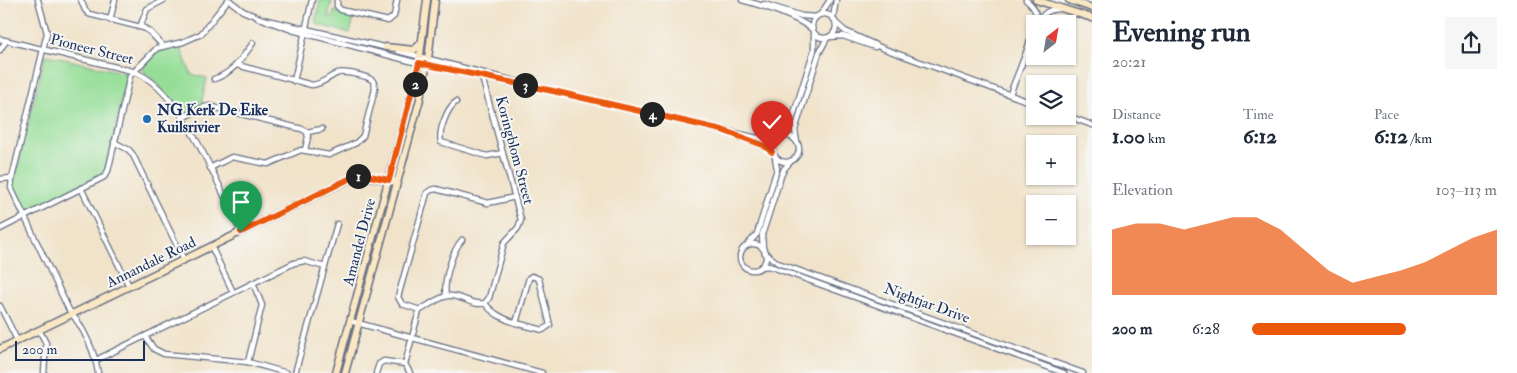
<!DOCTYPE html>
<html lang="en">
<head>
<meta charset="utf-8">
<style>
	body { margin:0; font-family:"IM FELL Double Pica",serif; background:#f6f6f7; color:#1f2937; height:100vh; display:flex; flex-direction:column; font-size:19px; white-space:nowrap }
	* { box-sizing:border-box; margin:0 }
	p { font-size:16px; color:#747a83 }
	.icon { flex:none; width:28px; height:28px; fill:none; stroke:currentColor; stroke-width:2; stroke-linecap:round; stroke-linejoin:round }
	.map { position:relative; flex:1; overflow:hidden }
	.details { display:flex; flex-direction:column; background:#fff; width:425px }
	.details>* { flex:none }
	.needle { width:32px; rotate:31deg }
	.fabs { position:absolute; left:1026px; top:15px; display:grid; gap:10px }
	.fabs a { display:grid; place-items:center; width:50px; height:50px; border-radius:0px; background:#fff; box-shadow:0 1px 4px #0004; font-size:25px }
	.scale { position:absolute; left:15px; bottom:12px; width:130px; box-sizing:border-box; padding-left:5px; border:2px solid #1b2f5e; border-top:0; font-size:14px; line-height:18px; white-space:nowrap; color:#1b2f5e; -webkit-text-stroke:4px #f6f6f2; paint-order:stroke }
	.pin { position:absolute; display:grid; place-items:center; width:42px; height:42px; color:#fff; margin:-51px -21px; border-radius:50% 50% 50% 0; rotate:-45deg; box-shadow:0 0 5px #0007 }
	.pin .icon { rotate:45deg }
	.km { position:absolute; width:25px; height:25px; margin:-12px; border-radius:50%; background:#222; color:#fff; font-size:14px; line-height:25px; text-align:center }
	.round { display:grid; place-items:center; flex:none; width:52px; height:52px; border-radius:0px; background:#f6f6f7 }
	.head { display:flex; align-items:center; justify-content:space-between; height:85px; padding:0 20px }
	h1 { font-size:28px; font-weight:700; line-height:38px }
	.metrics { display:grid; grid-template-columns:repeat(3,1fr); gap:8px; height:85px; padding:5px 20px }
	.metrics div { display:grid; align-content:center }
	.metrics b { font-size:21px; font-weight:700 }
	.metrics small { font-size:14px; font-weight:400 }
	.metrics p { font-size:14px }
	.chart { height:140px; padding:10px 20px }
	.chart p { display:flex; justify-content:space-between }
	.chart svg { width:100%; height:90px; margin-top:5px; fill:#ea580c; opacity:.7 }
	ul { padding:0 20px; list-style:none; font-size:16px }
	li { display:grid; grid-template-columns:80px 60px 1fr; align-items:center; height:38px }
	li i { height:12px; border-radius:6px; background:#ea580c }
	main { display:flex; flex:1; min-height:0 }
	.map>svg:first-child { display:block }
	.green { fill:#96de98; stroke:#58867b }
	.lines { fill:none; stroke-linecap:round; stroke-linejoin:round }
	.street-casing { stroke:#666e84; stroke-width:7 }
	.secondary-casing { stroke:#666e84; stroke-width:9 }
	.street { stroke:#fff; stroke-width:4.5 }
	.secondary { stroke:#fae7c3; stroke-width:6 }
	.route-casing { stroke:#fff; stroke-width:10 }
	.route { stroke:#ea580c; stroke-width:6 }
	.poi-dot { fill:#1f6fb2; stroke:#f6f6f2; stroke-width:2 }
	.labels { text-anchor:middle; stroke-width:4; stroke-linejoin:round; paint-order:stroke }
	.street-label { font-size:15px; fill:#1b2f5e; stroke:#f6f6f2 }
	.poi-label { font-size:15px; font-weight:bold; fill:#1b2f5e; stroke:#f6f6f2; text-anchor:start }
</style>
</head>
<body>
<main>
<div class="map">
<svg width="1092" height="373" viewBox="0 0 1092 373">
	<rect width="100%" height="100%" fill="#f6f6f2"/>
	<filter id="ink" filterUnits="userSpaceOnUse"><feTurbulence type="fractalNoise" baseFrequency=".02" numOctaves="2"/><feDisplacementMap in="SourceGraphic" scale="10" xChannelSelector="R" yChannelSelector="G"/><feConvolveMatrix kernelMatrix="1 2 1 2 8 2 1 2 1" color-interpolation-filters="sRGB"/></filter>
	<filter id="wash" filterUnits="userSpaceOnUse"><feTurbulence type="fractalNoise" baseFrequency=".0096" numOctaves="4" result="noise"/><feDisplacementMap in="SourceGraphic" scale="20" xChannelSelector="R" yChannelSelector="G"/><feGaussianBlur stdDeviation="1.12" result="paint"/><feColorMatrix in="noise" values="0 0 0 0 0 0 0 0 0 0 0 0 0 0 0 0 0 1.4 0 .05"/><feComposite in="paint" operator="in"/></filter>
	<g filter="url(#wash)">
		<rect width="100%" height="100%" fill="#f1e3ca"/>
		<!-- green -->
		<g class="green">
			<path d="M320,0H332L329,14L327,16L333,17L334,11L354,17L350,33L318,25L315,21L317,13H319L318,11Z"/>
			<path d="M180,46L191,74L207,78L202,101L204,105L187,113L181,112L156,82L145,73L143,69L144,65L155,53L162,49Z"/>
			<path d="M47,55L125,73L127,78L105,172L102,175L26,212L24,211L14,190L13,185L45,56Z"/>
		</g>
	</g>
	<g filter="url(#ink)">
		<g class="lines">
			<defs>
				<g id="street">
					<path d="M38,0L47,33L12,178L11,188L69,310C83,327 95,351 98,373"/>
					<path d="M81,0L85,10L89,14L144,28L150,32L163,46"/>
					<path d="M229,0L243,11L260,18"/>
					<path d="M337,0V6L341,10L388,21L394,16L397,0"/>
					<path d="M742,0C762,5 797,17 812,29"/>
					<path d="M764,4L802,16L816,17"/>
					<circle cx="824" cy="26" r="12"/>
					<path d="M821,14L830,0"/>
					<path d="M258,18L388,48"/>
					<path d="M833,18L836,0"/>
					<path d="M110,20L115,0"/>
					<path d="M267,21L292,30L414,62L516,84"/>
					<path d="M836,23L845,31L882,48L1035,104"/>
					<path d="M1037,24C1043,13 1048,9 1061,9"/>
					<path d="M140,27L147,9L164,0"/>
					<path d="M830,37L843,36L875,47"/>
					<path d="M0,39L132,71C180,85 220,189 241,232"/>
					<path d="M0,50L6,41"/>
					<path d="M398,51L553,91L722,130L766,140L778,139"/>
					<path d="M482,77L521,220L518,228L504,243L489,298L485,303"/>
					<path d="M214,79C233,73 242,58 253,43"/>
					<path d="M294,81L312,0"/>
					<path d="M1010,94C1017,75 1035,35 1036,16C1036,9 1031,4 1026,0"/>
					<path d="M456,102C447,108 438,132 441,142L487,156L503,153"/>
					<path d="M1068,116L1092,125"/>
					<path d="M182,118L202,108L209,106L302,129L307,132L322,129"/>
					<circle cx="786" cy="149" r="13"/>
					<path d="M781,137L790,126L814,50V34"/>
					<path d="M742,138L765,146L773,153"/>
					<path d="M114,142L129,150L133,155L184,260"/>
					<path d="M797,142L795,130L819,53L827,38"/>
					<path d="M305,150L308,137L307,132"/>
					<path d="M210,168L232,157L268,164L301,150L329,155L356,143L363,136L375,89C375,85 375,84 373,81C369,76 344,71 338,73C329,77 322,84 312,85L237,65"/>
					<path d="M0,179L12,178"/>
					<path d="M81,188L129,286"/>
					<path d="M0,229L104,177L108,171L130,76L157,48L183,42L201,34L228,0"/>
					<circle cx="753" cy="257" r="13"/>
					<path d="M747,245L757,234L777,169L775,157"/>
					<path d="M211,246L233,292"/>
					<path d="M763,248L762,235L781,176L784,169L791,161"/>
					<path d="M765,253L778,263L1083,373"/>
					<path d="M761,267L768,266L775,268L1064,373"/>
					<path d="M446,296C443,282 452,251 462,240"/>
					<path d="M485,303C491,313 506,320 516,323L529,278L532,276L539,279L550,325L543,330L516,323"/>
					<path d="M0,306L17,340"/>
					<path d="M419,311L417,309L402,304L398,297L427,193L431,190L436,189L488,203L515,197"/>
					<path d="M350,321L542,373"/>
					<path d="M39,330L46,343L44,373"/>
					<path d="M145,336L154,349L164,354L248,362L287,373"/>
					<path d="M96,360L294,263L304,261L325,267"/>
					<path d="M248,362L262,305L253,283"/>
					<path d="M295,373L337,224"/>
					<path d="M376,373L379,364L384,361L405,364"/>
					<path d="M410,373L405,364L419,311C427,306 438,298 447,296C460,294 473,307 485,303"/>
				</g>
				<g id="secondary">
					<path d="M1036,0L1092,18"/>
					<path d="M1069,0L1092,8"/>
					<path d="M386,47L414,50L421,43"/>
					<path d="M0,349L350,179L366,176L397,182"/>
					<path d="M336,373L418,71L427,0"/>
					<path d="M345,373L420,99L429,52L435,0"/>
				</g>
			</defs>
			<!-- street casing -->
			<use href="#street" class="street-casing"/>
			<!-- secondary casing -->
			<use href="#secondary" class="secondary-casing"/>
			<!-- street -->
			<use href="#street" class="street"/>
			<!-- secondary -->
			<use href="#secondary" class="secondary"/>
		</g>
	</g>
	<g class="lines" filter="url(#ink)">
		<defs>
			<path id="route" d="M241,232L353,177L370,176L389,180L419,63L553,91L722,130L763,145L772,152"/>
		</defs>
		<!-- route casing -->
		<use href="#route" class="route-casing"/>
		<!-- route -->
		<use href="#route" class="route"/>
	</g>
	<!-- markers -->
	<circle class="poi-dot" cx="147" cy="119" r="5"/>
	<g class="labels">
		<!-- street labels -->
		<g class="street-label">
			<text transform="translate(92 49) rotate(14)" y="5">Pioneer Street</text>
			<text transform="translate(515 150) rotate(75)" y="5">Koringblom Street</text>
			<text transform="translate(359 242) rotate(-75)" y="5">Amandel Drive</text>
			<text transform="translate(151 262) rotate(-26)" y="5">Annandale Road</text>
			<text transform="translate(927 303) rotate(20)" y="5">Nightjar Drive</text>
		</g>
		<!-- poi labels -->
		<g class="poi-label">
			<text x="157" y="115">NG Kerk De Eike<tspan x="157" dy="17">Kuilsrivier</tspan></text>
		</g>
	</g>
</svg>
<div class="fabs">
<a><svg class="needle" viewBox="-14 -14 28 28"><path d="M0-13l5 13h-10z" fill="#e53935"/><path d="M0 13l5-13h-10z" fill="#747a83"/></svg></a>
<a><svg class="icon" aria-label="layers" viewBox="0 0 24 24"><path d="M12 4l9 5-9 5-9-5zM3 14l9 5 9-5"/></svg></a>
<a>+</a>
<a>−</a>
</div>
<div class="scale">200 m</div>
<div class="pin" style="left:241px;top:232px;background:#1e9e55"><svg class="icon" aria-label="arrive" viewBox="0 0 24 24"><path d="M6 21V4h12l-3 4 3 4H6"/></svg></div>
<div class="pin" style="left:772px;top:152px;background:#d93025"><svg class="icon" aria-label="check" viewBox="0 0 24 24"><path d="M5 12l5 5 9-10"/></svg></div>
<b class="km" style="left:358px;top:176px">1</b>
<b class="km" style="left:415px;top:84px">2</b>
<b class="km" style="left:525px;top:85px">3</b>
<b class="km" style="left:652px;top:114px">4</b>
</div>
<section class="details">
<div class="head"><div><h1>Evening run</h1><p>20:21</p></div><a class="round"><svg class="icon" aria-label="share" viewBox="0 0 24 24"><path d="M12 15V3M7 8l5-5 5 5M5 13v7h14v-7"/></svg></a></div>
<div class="metrics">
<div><p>Distance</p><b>1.00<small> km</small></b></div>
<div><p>Time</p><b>6:12</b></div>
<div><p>Pace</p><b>6:12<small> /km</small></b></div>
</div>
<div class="chart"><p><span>Elevation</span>103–113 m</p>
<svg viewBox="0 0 160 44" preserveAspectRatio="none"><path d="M0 44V12L10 9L20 9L30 12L40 9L50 6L60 6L70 12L80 22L90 32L100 38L110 35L120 32L130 28L140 22L150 16L160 12V44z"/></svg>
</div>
<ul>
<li><b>200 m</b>6:28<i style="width:63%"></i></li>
</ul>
</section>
</main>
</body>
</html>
